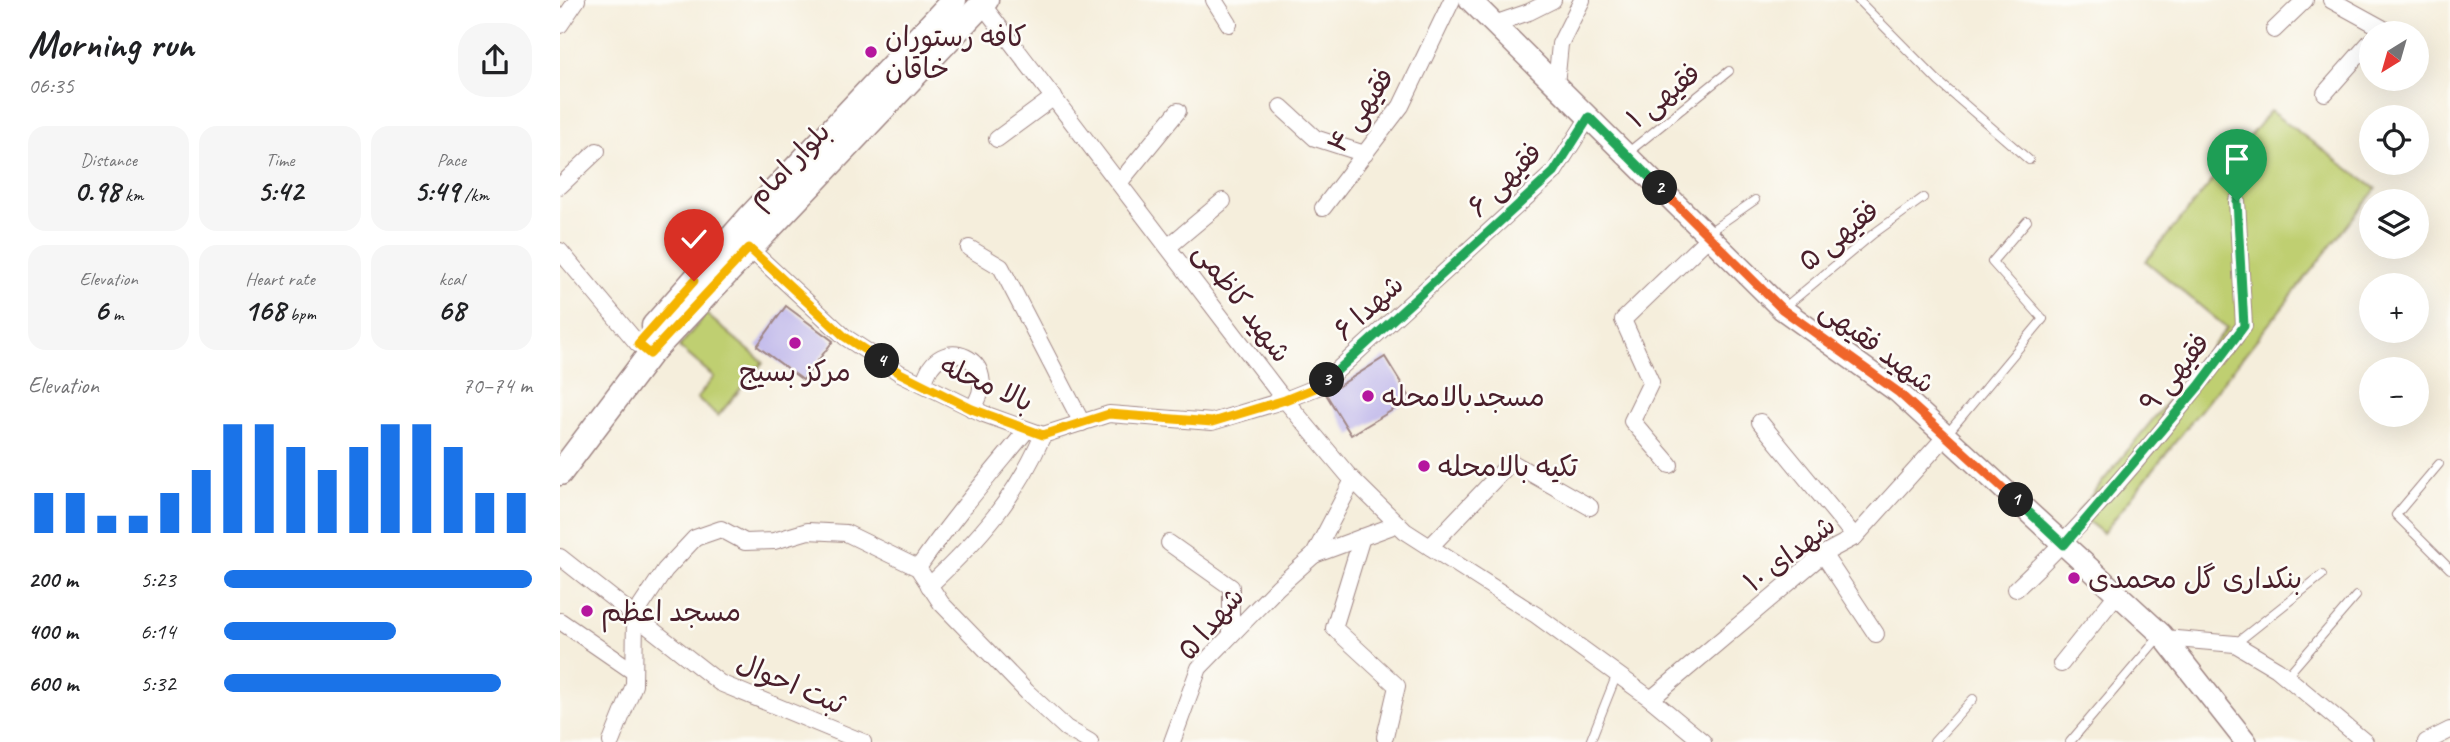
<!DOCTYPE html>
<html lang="en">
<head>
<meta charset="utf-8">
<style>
	body { margin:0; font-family:Caveat,"Playpen Sans Arabic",sans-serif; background:#f6f6f6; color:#202124; height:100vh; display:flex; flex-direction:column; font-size:26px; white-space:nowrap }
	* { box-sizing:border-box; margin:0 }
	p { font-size:23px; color:#757577 }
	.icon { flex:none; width:38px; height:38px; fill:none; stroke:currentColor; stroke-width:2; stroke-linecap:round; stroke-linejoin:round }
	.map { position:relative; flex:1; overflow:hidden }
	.side { display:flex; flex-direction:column; background:#fff; width:560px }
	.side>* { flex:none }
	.needle { width:46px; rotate:217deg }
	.buttons { position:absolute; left:1799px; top:21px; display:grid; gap:14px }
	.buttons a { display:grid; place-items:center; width:70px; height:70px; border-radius:50%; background:#fff; box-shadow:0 7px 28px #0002; font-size:35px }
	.pin { position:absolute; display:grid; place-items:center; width:60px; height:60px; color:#fff; margin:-72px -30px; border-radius:50% 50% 50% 0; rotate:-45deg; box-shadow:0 0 7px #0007 }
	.pin .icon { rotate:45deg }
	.km { position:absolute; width:35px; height:35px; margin:-18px; border-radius:50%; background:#222; color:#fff; font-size:19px; line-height:35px; text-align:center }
	.round { display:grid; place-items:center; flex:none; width:74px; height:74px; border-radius:28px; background:#f6f6f6 }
	.head { display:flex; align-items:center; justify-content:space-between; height:119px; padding:0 28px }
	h1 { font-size:38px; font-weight:600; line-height:52px }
	.stats { display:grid; grid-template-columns:repeat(3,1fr); gap:10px; height:119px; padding:7px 28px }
	.stats div { display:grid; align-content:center; border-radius:18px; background:#f6f6f6; text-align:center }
	.stats b { font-size:30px; font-weight:600 }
	.stats small { font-size:19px; font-weight:400 }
	.stats p { font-size:19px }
	.chart { height:196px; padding:14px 28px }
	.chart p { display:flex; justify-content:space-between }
	.chart svg { width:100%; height:126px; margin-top:7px; stroke:#1a73e8; stroke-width:6 }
	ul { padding:0 28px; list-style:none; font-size:23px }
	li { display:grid; grid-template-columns:112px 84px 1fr; align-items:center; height:52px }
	li i { height:18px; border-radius:9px; background:#1a73e8 }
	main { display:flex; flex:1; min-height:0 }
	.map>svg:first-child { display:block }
	.green { fill:#bfcf71; stroke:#84774e; stroke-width:2 }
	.building { fill:#c3bbeb }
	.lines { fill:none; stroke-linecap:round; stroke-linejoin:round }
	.service-casing { stroke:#a08684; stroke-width:10 }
	.minor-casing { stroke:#a08684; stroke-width:18 }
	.secondary-casing { stroke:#a08684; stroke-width:24 }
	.primary-casing { stroke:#a08684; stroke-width:27 }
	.service { stroke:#fff; stroke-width:8 }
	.minor { stroke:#fff; stroke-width:16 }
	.secondary { stroke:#fff; stroke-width:21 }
	.primary { stroke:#fff; stroke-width:24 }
	.split-1-casing { stroke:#fff; stroke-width:14 }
	.split-2-casing { stroke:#fff; stroke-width:14 }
	.split-3-casing { stroke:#fff; stroke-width:14 }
	.split-4-casing { stroke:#fff; stroke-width:14 }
	.split-5-casing { stroke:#fff; stroke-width:14 }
	.split-1 { stroke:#22a559; stroke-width:9 }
	.split-2 { stroke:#f0652b; stroke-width:9 }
	.split-3 { stroke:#22a559; stroke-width:9 }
	.split-4 { stroke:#f5b400; stroke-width:9 }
	.split-5 { stroke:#f5b400; stroke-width:9 }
	.poi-dot { fill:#b5179e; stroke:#fdfcf7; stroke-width:2.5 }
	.labels { text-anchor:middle; stroke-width:5; stroke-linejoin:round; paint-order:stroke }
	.poi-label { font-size:28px; fill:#4a1f2b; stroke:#fdfcf7; text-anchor:start }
	.street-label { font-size:28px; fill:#4a1f2b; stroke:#fdfcf7 }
</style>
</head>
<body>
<main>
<section class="side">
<div class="head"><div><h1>Morning run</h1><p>06:35</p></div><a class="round"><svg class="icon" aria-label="share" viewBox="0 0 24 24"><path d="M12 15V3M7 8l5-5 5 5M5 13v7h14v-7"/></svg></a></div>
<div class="stats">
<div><p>Distance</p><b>0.98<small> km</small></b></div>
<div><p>Time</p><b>5:42</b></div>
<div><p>Pace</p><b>5:49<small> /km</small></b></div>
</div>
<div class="stats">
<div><p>Elevation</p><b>6<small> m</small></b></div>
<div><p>Heart rate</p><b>168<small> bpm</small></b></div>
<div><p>kcal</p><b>68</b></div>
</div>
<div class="chart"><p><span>Elevation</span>70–74 m</p>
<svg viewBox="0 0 160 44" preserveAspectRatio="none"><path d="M5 44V30M15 44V30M25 44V38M35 44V38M45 44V30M55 44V22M65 44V6M75 44V6M85 44V14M95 44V22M105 44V14M115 44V6M125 44V6M135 44V14M145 44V30M155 44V30"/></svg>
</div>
<ul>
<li><b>200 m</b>5:23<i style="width:100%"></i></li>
<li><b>400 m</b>6:14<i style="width:56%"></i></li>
<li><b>600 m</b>5:32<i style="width:90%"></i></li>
</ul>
</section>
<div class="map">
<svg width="1890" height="742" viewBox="0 0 1890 742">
	<rect width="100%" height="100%" fill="#fdfcf7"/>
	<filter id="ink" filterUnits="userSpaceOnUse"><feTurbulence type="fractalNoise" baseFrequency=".0143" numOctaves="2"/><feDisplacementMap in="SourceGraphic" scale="14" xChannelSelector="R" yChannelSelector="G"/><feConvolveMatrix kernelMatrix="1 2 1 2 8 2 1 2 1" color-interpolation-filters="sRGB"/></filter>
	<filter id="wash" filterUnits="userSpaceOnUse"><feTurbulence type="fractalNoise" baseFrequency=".00686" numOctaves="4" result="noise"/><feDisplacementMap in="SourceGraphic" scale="28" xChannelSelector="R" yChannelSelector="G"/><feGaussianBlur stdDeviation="1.57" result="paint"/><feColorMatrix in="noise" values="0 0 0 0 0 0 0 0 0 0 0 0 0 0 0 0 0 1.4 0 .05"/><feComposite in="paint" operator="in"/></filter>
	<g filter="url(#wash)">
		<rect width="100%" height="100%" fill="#f5eedc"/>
		<!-- green -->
		<g class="green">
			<path d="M1710,111L1816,189L1543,533L1517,513L1667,328L1586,261Z"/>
			<path d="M146,314L203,362L158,416L137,398L154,377L119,347Z"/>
		</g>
		<g id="blocks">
			<!-- building -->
			<g class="building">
				<path d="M226,306L273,341L243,380L197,346Z"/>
				<path d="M825,357L851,399L791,435L766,394Z"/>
			</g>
		</g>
	</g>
	<g filter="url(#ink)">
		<use href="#blocks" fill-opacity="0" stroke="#a08684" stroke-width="2"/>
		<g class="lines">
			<defs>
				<g id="service">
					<path d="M1298,0L1379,82L1469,160"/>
					<path d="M1066,154L1169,71"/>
					<path d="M1149,232L1195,200"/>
					<path d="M1225,307L1313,234L1363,198"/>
					<path d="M1387,434L1483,319L1432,262L1467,221"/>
					<path d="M1879,464L1836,515L1890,569"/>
					<path d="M1675,644L1762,575"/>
					<path d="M1726,677L1796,596"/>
					<path d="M1030,742L1057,674"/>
					<path d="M1374,742L1413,699"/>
					<path d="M1510,742L1599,637"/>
				</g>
				<g id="minor">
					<path d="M654,0L669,24"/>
					<path d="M1771,0L1822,28L1818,33"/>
					<path d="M422,4L719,393L788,475L845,531L976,615L1091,699L1143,742"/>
					<path d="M934,24L969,12L993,0"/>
					<path d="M0,25L17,0"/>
					<path d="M1714,30L1745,0"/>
					<path d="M996,85L1000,44L1022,0"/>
					<path d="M1765,93L1811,41"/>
					<path d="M721,107L755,138L805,154"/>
					<path d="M437,139L494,97"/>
					<path d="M559,183L618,111"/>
					<path d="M0,186L37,151"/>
					<path d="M763,208L841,106L892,0"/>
					<path d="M608,247L663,201"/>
					<path d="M189,248L285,337L340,373L424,414L483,435L549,414L652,422L725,400L760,386L994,172L1029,117"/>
					<path d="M409,248L441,267L522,423"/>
					<path d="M0,251L78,344"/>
					<path d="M364,384C376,328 447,360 412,409"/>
					<path d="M1200,422L1295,537"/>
					<path d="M1110,465L1072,421L1091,382L1063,320L1149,237"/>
					<path d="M802,537L774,628L837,686L825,737"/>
					<path d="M609,543L671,587V634"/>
					<path d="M870,547L951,462L1030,507"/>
					<path d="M1263,554L1316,634"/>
					<path d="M754,555L838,524"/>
					<path d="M0,557L160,683L303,742"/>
					<path d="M358,568C391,520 429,476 466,431"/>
					<path d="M369,586C419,539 456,498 483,435"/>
					<path d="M1456,589C1540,510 1614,418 1684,326L1677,201"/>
					<path d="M75,615L105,570L135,538L161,529L185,542L214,541L248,531L286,533L358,568L381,603L467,692L506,728L530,742"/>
					<path d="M0,621L74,672"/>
					<path d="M1604,638L1675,644L1717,669L1805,742"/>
					<path d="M1501,664L1557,594"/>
					<path d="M1091,699L1263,554L1295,537L1386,436"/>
					<path d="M51,742L74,685L75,615"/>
					<path d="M612,742L639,668L718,587L754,555L793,480"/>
					<path d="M1866,742L1890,730"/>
				</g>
				<path id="secondary" d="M910,0L1222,309L1338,392L1601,634L1686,742"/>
				<g id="primary">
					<path d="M94,326L190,217L394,0"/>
					<path d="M0,473L90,354L426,0"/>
				</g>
			</defs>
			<!-- service casing -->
			<use href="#service" class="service-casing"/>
			<!-- minor casing -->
			<use href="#minor" class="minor-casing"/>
			<!-- secondary casing -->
			<use href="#secondary" class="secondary-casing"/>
			<!-- primary casing -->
			<use href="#primary" class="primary-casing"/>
			<!-- service -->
			<use href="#service" class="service"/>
			<!-- minor -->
			<use href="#minor" class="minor"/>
			<!-- secondary -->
			<use href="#secondary" class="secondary"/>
			<!-- primary -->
			<use href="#primary" class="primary"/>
		</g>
	</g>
	<g class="lines" filter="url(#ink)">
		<defs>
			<path id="split-1" d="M1456,500L1504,545L1639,386L1684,326L1677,201"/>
			<path id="split-2" d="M1100,188L1222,309L1338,392L1456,500"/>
			<path id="split-3" d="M767,380L994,172L1029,117L1100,188"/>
			<path id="split-4" d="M322,361L340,373L412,409L483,435L549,414L652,422L725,400L760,386L767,380"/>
			<path id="split-5" d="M134,281L78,344L90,354L189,248L285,337L322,361"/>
		</defs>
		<!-- split-1 casing -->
		<use href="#split-1" class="split-1-casing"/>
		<!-- split-2 casing -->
		<use href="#split-2" class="split-2-casing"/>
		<!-- split-3 casing -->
		<use href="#split-3" class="split-3-casing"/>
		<!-- split-4 casing -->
		<use href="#split-4" class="split-4-casing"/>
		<!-- split-5 casing -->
		<use href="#split-5" class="split-5-casing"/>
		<!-- split-1 -->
		<use href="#split-1" class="split-1"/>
		<!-- split-2 -->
		<use href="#split-2" class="split-2"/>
		<!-- split-3 -->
		<use href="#split-3" class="split-3"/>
		<!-- split-4 -->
		<use href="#split-4" class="split-4"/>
		<!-- split-5 -->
		<use href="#split-5" class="split-5"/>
	</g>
	<!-- markers -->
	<g class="poi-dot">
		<circle cx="311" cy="52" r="7"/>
		<circle cx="235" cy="343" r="7"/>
		<circle cx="808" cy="396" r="7"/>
		<circle cx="864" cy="466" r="7"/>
		<circle cx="1514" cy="578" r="7"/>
		<circle cx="27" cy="611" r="7"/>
	</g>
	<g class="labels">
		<!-- poi labels -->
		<g class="poi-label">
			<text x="325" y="46">کافه رستوران<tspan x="325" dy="32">خاقان</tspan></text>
			<text x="235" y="381" text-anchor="middle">مرکز بسیج</text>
			<text x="822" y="406">مسجدبالامحله</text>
			<text x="878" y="476">تکیه بالامحله</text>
			<text x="1528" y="588">بنکداری گل محمدی</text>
			<text x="41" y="621">مسجد اعظم</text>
		</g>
		<!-- street labels -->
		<g class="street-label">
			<text transform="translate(1103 95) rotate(-39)" y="10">فقیهی ۱</text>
			<text transform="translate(800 110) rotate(-56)" y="10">فقیهی ۴</text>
			<text transform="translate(228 164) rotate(-46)" y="10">بلوار امام</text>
			<text transform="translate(944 179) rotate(-45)" y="10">فقیهی ۶</text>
			<text transform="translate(1278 235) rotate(-39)" y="10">فقیهی ۵</text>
			<text transform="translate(683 302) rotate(53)" y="10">شهید کاظمی</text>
			<text transform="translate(808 307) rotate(-42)" y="10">شهدا ۶</text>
			<text transform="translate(1318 346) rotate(37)" y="10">شهید فقیهی</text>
			<text transform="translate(1614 372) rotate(-51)" y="10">فقیهی ۹</text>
			<text transform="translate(427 383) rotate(24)" y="10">بالا محله</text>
			<text transform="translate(1229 553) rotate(-37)" y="10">شهدای ۱۰</text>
			<text transform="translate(650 623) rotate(-49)" y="10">شهدا ۵</text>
			<text transform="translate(231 683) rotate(23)" y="10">ثبت احوال</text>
		</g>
	</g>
</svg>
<div class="buttons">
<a><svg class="needle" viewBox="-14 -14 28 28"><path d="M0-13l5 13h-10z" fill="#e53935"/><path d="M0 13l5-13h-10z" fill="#757577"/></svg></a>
<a><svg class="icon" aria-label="locate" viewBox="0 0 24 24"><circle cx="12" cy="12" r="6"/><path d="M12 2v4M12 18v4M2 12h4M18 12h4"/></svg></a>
<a><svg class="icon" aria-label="layers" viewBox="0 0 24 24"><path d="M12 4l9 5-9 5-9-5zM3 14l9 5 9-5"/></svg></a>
<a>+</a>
<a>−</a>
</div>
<div class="pin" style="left:1677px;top:201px;background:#1e9e55"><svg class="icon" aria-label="arrive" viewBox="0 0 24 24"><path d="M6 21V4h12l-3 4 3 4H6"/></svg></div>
<div class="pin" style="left:134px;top:281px;background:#d93025"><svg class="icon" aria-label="check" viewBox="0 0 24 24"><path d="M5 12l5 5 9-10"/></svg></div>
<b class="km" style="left:1456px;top:500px">1</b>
<b class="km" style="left:1100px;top:188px">2</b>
<b class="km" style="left:767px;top:380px">3</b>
<b class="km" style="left:322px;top:361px">4</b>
</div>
</main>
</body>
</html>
